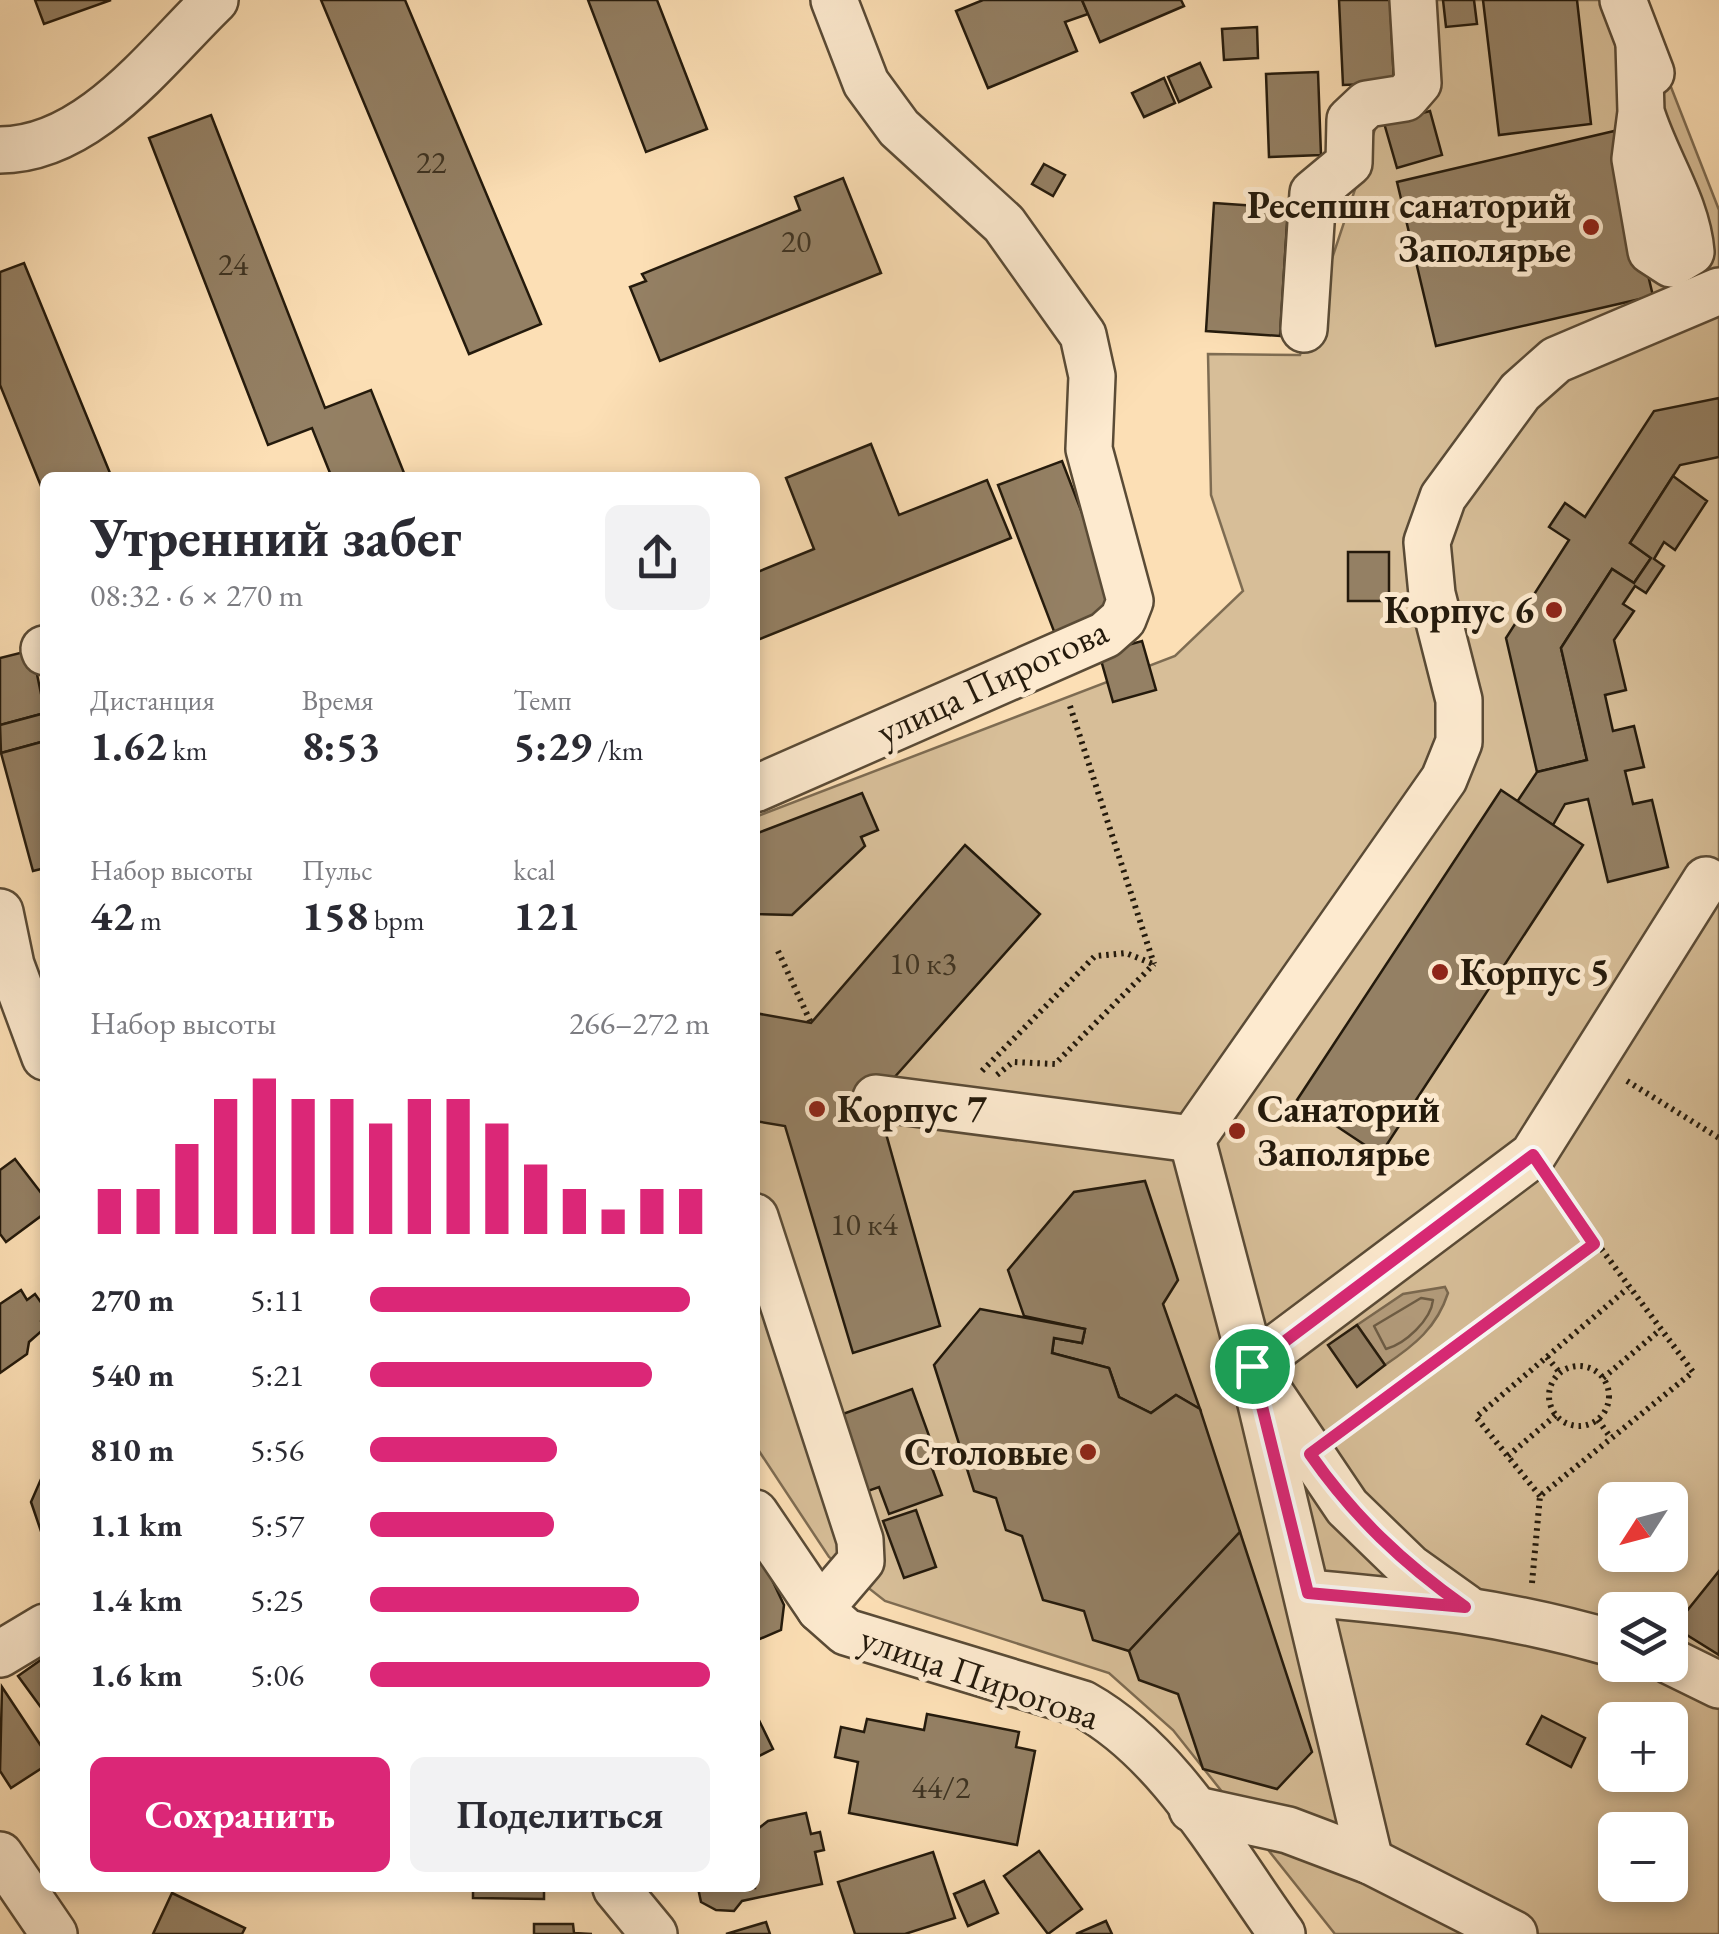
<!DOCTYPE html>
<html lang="ru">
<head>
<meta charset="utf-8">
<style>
	body { margin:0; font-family:"EB Garamond",serif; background:#f2f2f3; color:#2b2b33; height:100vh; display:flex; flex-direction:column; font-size:38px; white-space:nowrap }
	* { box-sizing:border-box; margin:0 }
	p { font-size:32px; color:#7c7c81 }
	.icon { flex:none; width:55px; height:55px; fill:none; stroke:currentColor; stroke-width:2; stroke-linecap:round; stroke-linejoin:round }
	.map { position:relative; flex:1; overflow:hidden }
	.details { position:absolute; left:40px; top:472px; width:720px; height:1420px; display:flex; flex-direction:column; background:#fff; border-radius:15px; box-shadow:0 5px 15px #0003 }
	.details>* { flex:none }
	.needle { width:65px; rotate:234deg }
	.buttons { position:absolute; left:1598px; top:1482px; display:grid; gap:20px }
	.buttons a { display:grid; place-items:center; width:90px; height:90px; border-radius:15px; background:#fff; box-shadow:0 5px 15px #0003; font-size:50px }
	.pin { position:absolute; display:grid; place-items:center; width:85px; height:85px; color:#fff; margin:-42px; border:5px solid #fff; border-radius:50%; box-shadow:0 2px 10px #0007 }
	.round { display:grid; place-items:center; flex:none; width:105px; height:105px; border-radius:15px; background:#f2f2f3 }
	.overview { display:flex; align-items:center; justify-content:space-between; height:170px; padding:0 50px }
	h1 { font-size:55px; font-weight:700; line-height:75px }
	.stats { display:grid; grid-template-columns:repeat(3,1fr); gap:15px; height:170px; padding:10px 50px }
	.stats div { display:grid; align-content:center }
	.stats b { font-size:42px; font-weight:700 }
	.stats small { font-size:28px; font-weight:400 }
	.stats p { font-size:28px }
	.chart { height:280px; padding:20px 50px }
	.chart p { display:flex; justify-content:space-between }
	.chart svg { width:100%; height:180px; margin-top:10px; stroke:#db2777; stroke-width:6 }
	.button { display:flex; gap:20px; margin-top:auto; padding:20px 50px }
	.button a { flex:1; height:115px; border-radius:15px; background:#db2777; color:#fff; font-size:40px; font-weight:700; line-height:115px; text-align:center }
	.button a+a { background:#f2f2f3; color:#2b2b33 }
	ul { padding:0 50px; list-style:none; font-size:32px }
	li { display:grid; grid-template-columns:160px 120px 1fr; align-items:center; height:75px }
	li i { height:25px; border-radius:12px; background:#db2777 }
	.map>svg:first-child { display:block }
	.green { fill:#d7be98; stroke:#7e6c52; stroke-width:2.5; fill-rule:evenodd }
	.water { fill:#b39c7c; stroke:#7a684f; stroke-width:2.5 }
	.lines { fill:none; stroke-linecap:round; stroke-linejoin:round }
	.shore { stroke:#6c5b44; stroke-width:2.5 }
	.building { fill:#948064; stroke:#241a0c; stroke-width:2.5 }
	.minor-casing { stroke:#5a4b36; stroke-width:50 }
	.path { stroke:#241a0c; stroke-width:6; stroke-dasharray:2.5 5; stroke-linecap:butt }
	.minor { stroke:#fdeacf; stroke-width:45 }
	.route-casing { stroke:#fff; stroke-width:20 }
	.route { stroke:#db2777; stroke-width:12 }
	.poi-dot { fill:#8f2418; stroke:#fdeacf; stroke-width:4 }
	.labels { text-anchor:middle; stroke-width:10; stroke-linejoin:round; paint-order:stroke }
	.number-label { font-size:32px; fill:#403422 }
	.poi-label { font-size:38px; font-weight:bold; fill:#241a0c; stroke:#fdeacf; text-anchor:end }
	.street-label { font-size:38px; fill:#241a0c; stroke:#fdeacf }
</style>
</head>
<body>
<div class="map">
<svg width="1719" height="1934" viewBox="0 0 1719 1934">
	<rect width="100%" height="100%" fill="#fcdfb5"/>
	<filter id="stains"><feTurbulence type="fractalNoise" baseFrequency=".002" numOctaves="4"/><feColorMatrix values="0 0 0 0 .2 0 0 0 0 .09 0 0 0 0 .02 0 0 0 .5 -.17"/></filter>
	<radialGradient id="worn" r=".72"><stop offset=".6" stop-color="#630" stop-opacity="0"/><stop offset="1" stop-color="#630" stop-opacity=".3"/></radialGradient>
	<!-- green -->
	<path class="green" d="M1396,0H1637L1719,210V1934H1335L1173,1730L1109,1673L885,1601L829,1557L755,1445V817L1175,656L1243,591L1211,495L1208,354L1300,355L1376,126L1399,84ZM1615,1500H1670V1555H1615ZM1615,1610H1670V1665H1615ZM1615,1720H1670V1775H1615ZM1615,1830H1670V1885H1615Z"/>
	<!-- water -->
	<path class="water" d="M1445,1287L1448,1293C1437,1327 1415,1345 1385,1365L1357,1325L1403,1294Z"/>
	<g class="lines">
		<!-- shore -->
		<path class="shore" d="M1421,1298L1433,1300C1431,1320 1405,1344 1386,1349L1374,1326Z"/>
	</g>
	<!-- building -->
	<g class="building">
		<path d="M35,0H111L44,24Z"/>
		<path d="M321,0H405L541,324L469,354Z"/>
		<path d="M588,0H657L707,129L646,152Z"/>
		<path d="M983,0H1082L1088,14L1065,22L1077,51L988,88L956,11Z"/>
		<path d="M1082,0H1181L1184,6L1100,42Z"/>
		<path d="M1339,0H1390L1394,83L1343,85Z"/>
		<path d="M1443,0H1474L1477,24L1446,27Z"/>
		<path d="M1483,0H1577L1591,124L1499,135Z"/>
		<path d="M1257,27L1258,58L1224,60L1222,29Z"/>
		<path d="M1200,63L1211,87L1179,102L1168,77Z"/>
		<path d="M1318,72L1321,155L1269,157L1266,74Z"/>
		<path d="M1164,78L1175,103L1144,117L1132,93Z"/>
		<path d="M1430,111L1442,155L1397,168L1384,123Z"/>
		<path d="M211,115L325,408L371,390L406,478H332L312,428L268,445L149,138Z"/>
		<path d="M1614,131L1653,296L1436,346L1397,182Z"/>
		<path d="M1044,164L1065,175L1053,196L1032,184Z"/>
		<path d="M843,178L881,273L660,361L630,287L646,281L642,274L800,210L795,197Z"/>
		<path d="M1214,203L1288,208L1280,336L1206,331Z"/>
		<path d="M24,263L112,478H45V496L0,385V272Z"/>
		<path d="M1719,398V457L1680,465L1630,543L1651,558L1634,583L1612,569L1561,648L1587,760L1537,772L1506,638L1569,540L1549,527L1565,503L1585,517L1654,411Z"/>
		<path d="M871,444L899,515L987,480L1011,538L755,641V573L814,549L786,478Z"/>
		<path d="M1062,461L1119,609L1055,634L998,485Z"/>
		<path d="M1673,476L1707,501L1675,550L1664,542L1654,559L1664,566L1646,593L1635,586L1623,604L1634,611L1614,640L1626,690L1605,695L1613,731L1634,726L1644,767L1625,771L1633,804L1652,800L1668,867L1608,882L1588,799L1565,804L1553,825L1517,802L1537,772L1587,760L1561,648L1612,569L1634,583L1651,558L1630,543Z"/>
		<rect x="1348" y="552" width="41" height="49"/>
		<path d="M1142,641L1156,690L1113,702L1099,653Z"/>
		<path d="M32,650L45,713L0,725V658Z"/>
		<path d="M45,713V741L1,753L0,725Z"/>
		<path d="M45,741V868L33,871L1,753Z"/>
		<path d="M1501,790L1583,845L1380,1155L1297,1100Z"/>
		<path d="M862,793L878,830L861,837L865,846L792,915L755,914V834Z"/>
		<path d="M965,845L1040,914L876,1098L940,1326L853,1353L785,1126L755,1121V1013L811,1023Z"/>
		<path d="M15,1159L45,1198V1213L6,1242L0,1234V1170Z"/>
		<path d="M1145,1181L1178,1280L1163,1304L1200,1409L1176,1395L1151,1413L1119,1397L1109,1368L1052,1353L1054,1338L1082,1343L1085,1329L1024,1316L1008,1270L1074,1192Z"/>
		<path d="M21,1290L27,1300L35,1294L45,1308L41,1321L45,1328L29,1342L27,1354L0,1373V1304Z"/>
		<path d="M980,1309L1085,1329L1082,1343L1054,1338L1052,1353L1109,1368L1119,1397L1151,1413L1176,1395L1200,1409L1240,1532L1129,1651L1093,1640L1084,1611L1043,1600L1022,1536L1006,1530L996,1498L974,1491L934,1365Z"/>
		<path d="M1357,1325L1385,1365L1357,1387L1328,1345Z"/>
		<path d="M912,1389L940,1466L932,1468L942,1495L889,1514L879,1487L868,1491L840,1415Z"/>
		<path d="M45,1470V1543L31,1502Z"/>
		<path d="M916,1510L936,1567L904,1578L883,1521Z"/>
		<path d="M1240,1532L1312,1752L1277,1789L1203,1769L1178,1694L1139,1680L1129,1651Z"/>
		<path d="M758,1550L784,1605L781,1630L755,1641Z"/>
		<path d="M1719,1571V1655L1674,1627Z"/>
		<path d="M45,1657V1713L18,1676Z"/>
		<path d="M2,1687L45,1752V1766L11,1788L0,1771Z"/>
		<path d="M755,1712L773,1749L755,1758Z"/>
		<path d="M927,1714L1019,1732L1016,1747L1035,1751L1017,1845L849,1813L858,1762L835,1757L841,1727L864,1732L867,1719L924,1730Z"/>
		<path d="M1542,1716L1585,1738L1571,1767L1527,1744Z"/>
		<path d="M806,1813L811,1834L820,1832L824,1850L815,1852L822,1884L742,1901L734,1911L716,1910L701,1902L698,1888H755V1831L768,1821Z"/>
		<path d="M1039,1851L1082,1909L1048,1934L1004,1876Z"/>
		<path d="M933,1852L955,1918L905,1934H855L838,1882Z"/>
		<path d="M984,1881L998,1913L968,1926L954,1894Z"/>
		<path d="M473,1888H544V1899L473,1898Z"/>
		<path d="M172,1893L245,1928L242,1934H153Z"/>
		<path d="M1106,1921L1112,1934H1076Z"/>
		<path d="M766,1922L770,1934H726Z"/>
		<path d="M534,1924H573L574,1933L592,1934H534Z"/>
	</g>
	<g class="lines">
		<defs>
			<g id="minor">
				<path d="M1623,0L1651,73"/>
				<path d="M1639,44L1641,112L1635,159L1651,251L1671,264L1691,252C1687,203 1655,159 1641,112"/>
				<path d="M0,150C89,150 156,57 215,0"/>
				<path d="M1304,329L1313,193L1349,163L1350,120L1367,104L1405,98L1418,83L1413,0"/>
				<path d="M44,649L45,652"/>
				<path d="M755,789L1105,635L1123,619L1130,601L1089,449L1092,376L1083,335L1004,224L899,128L866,83L834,0"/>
				<path d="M0,912L11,965L45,1057"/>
				<path d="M876,1098L1192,1139L1444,779L1459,742V700L1432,594L1427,542L1443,497L1520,392L1556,360L1719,291"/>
				<path d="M1192,1139L1252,1366L1370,1861"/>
				<path d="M755,1217L860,1540L861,1561L820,1609"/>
				<path d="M755,1513L820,1609L846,1632L1083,1704C1171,1753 1224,1854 1282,1934"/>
				<path d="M1308,1593C1420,1603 1506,1612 1615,1644"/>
				<path d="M1465,1607L1409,1567L1347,1507L1252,1366L1533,1155L1706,880"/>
				<path d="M0,1654L45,1627"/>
				<path d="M1670,1661L1719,1685"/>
				<path d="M1192,1809L1288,1830L1370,1861L1514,1934"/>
				<path d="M0,1855L54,1934"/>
				<path d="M616,1888L654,1934"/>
			</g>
		</defs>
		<!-- minor casing -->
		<use href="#minor" class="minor-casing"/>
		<!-- path -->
		<g class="path">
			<path d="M1070,706L1154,964"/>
			<path d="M778,951L811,1023"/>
			<path d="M982,1071L1095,956L1126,953L1153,964"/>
			<path d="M997,1075L1013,1062L1055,1064L1154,964"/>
			<path d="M1627,1081L1719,1138"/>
			<path d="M1547,1357L1560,1373"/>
			<circle cx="1579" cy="1396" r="30"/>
			<path d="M1603,1378L1660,1330"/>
			<path d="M1598,1420L1611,1438"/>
			<path d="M1342,1431L1594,1245"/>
			<path d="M1508,1456L1556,1415"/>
			<path d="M1540,1496L1476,1417L1628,1288"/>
			<path d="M1532,1583L1540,1496L1693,1372L1553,1184"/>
		</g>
		<!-- minor -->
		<use href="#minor" class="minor"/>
	</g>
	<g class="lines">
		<defs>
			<path id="route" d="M1533,1155L1594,1244L1310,1454C1354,1517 1403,1563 1465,1607L1308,1593L1252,1366Z"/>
		</defs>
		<!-- route casing -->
		<use href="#route" class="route-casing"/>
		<!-- route -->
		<use href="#route" class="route"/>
	</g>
	<!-- markers -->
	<g class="poi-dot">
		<circle cx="1591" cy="227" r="10"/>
		<circle cx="1554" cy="610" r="10"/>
		<circle cx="1440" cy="972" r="10"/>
		<circle cx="817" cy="1109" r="10"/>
		<circle cx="1237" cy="1131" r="10"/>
		<circle cx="1088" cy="1452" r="10"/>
	</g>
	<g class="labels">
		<!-- number labels -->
		<g class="number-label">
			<text x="431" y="173">22</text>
			<text x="796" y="252">20</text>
			<text x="233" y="275">24</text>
			<text x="923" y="974">10 к3</text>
			<text x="864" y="1235">10 к4</text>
			<text x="941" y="1798">44/2</text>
		</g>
		<!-- poi labels -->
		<g class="poi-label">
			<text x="1571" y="218">Ресепшн санаторий<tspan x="1571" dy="44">Заполярье</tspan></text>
			<text x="1534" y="623">Корпус 6</text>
			<text x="1460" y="985" text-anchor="start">Корпус 5</text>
			<text x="837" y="1122" text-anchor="start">Корпус 7</text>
			<text x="1257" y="1122" text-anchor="start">Санаторий<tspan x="1257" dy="44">Заполярье</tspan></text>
			<text x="1068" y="1465">Столовые</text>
		</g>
		<!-- street labels -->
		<g class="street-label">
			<text transform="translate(992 681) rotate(-25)" y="13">улица Пирогова</text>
			<text transform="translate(980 1677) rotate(19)" y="13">улица Пирогова</text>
		</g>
	</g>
	<rect width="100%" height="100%" filter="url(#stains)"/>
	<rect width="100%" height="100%" fill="url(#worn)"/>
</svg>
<div class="buttons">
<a><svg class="needle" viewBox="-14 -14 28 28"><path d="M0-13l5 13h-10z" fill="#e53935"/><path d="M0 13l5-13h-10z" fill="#7c7c81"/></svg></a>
<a><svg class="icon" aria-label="layers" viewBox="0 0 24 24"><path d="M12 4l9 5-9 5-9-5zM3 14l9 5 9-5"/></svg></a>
<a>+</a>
<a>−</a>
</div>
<div class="pin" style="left:1252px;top:1366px;background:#1e9e55"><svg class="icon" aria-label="arrive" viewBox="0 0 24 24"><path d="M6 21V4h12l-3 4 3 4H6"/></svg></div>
<section class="details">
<div class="overview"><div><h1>Утренний забег</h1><p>08:32 · 6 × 270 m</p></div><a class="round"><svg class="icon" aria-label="share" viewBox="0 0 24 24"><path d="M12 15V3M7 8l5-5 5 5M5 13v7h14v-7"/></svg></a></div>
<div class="stats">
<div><p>Дистанция</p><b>1.62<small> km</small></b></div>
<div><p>Время</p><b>8:53</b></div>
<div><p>Темп</p><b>5:29<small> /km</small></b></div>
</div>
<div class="stats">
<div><p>Набор высоты</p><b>42<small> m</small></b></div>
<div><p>Пульс</p><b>158<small> bpm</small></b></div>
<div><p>kcal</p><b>121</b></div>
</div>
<div class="chart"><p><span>Набор высоты</span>266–272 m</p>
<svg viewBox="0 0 160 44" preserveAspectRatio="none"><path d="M5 44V33M15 44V33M25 44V22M35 44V11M45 44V6M55 44V11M65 44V11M75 44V17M85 44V11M95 44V11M105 44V17M115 44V27M125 44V33M135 44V38M145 44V33M155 44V33"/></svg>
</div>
<ul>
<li><b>270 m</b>5:11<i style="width:94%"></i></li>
<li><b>540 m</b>5:21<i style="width:83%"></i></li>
<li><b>810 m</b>5:56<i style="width:55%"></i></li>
<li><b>1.1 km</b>5:57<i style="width:54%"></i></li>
<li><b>1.4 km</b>5:25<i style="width:79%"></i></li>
<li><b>1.6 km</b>5:06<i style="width:100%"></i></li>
</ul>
<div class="button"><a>Сохранить</a><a>Поделиться</a></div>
</section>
</div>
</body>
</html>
